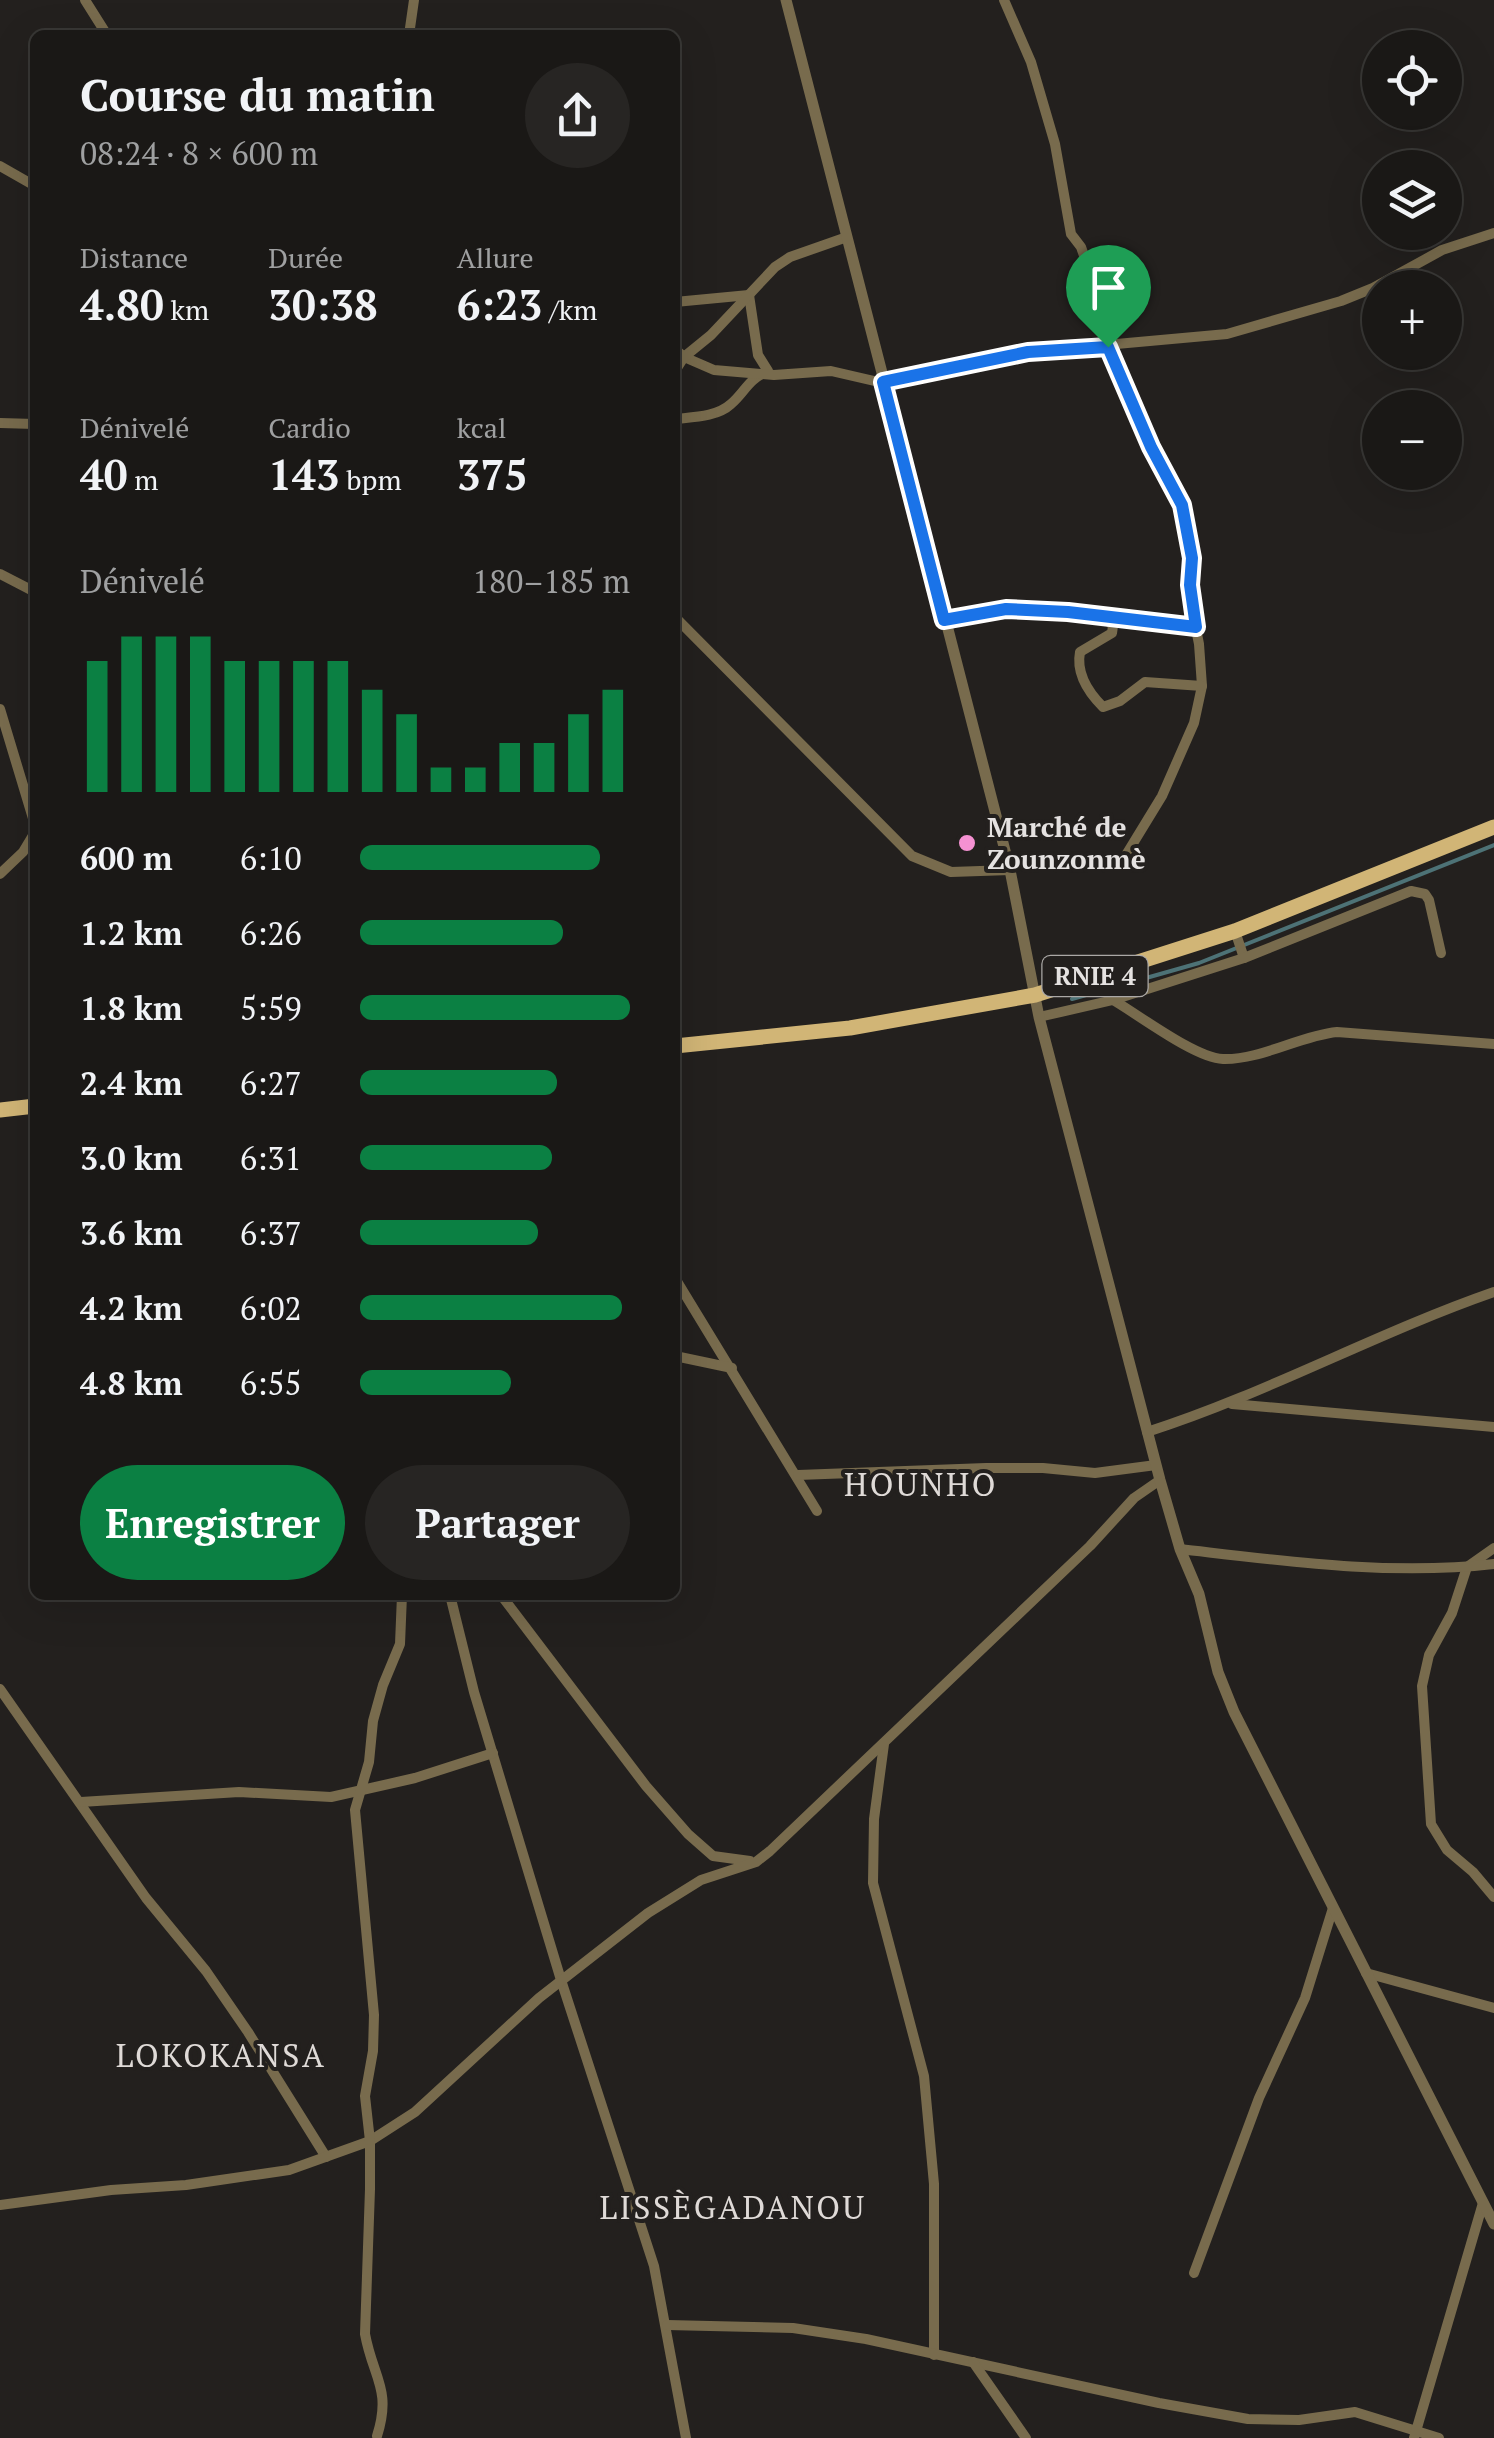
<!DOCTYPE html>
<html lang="fr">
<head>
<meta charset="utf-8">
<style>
	body { margin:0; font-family:"PT Serif",serif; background:#272523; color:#f1f3f6; height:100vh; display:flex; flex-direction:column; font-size:38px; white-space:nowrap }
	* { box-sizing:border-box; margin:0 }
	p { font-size:32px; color:#9fa0a1 }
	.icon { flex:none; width:55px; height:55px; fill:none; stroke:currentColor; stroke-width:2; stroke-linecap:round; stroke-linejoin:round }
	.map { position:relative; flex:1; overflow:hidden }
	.sheet { position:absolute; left:30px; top:30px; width:650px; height:1570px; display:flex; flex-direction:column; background:#1a1816; border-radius:15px; box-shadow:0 10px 40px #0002,0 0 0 2px #383735 }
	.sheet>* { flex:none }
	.controls { position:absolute; left:1362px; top:30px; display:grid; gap:20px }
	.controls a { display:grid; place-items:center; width:100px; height:100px; border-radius:50%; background:#1a1816; box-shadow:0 10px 40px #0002,0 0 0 2px #383735; font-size:50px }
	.pin { position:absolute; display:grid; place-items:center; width:85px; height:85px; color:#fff; margin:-102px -42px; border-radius:50% 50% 50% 0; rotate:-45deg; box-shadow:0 0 10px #0007 }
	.pin .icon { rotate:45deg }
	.round { display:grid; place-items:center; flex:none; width:105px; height:105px; border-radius:52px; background:#272523 }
	.head { display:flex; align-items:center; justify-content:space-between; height:170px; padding:0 50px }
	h1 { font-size:45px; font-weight:800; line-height:75px }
	.stats { display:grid; grid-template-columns:repeat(3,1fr); gap:15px; height:170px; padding:10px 50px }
	.stats div { display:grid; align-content:center }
	.stats b { font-size:42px; font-weight:800 }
	.stats small { font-size:28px; font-weight:400 }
	.stats p { font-size:28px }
	.chart { height:280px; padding:20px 50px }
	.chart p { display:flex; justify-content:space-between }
	.chart svg { width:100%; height:180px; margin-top:10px; stroke:#0b8043; stroke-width:6 }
	.primary-button { display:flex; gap:20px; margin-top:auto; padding:20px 50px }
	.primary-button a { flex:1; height:115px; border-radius:60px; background:#0b8043; color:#fff; font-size:40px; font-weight:800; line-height:115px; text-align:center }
	.primary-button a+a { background:#272523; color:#f1f3f6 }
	ul { padding:0 50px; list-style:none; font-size:32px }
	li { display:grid; grid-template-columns:160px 120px 1fr; align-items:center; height:75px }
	li i { height:25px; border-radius:12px; background:#0b8043 }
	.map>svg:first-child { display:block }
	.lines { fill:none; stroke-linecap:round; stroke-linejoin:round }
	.stream { stroke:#4d7276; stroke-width:4 }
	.minor { stroke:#786b4d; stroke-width:10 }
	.tertiary { stroke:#786b4d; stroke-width:11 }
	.primary { stroke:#d1b576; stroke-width:15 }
	.route-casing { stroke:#fff; stroke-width:20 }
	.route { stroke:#1a73e8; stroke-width:12 }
	.poi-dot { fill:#f591d2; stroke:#23201e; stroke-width:4 }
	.labels { text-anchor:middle; stroke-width:8; stroke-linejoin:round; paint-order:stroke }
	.shield { fill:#23201e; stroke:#aba8a6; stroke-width:2.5 }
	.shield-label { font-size:25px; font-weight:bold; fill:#e5e2e1 }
	.poi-label { font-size:28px; font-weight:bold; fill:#e5e2e1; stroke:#23201e; text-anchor:start }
	.quarter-label { font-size:32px; letter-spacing:2.5px; fill:#dfdad7; stroke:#23201e }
</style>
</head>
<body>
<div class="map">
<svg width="1494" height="2438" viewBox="0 0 1494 2438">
	<rect width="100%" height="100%" fill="#23201e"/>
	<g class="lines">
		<!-- stream -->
		<path class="stream" d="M1072,999L1199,963L1494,845"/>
		<!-- minor -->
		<g class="minor">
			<path d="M85,0L107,35"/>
			<path d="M1004,0L1031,62L1055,144L1071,234L1081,247L1104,313L1109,347L1151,447L1182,505L1189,529L1192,609L1199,644L1202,686L1194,723L1162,796L1118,868"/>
			<path d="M409,35L414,0"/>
			<path d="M0,166L35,186"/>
			<path d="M675,302L749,295L758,355L768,371C747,380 746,391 731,404C717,417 693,417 675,419"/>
			<path d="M675,349L684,357L714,370L774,375L831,371L883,383L1028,352L1227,334L1341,301L1373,288L1442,250L1494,233"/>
			<path d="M675,371L684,357L711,335L775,267L790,257L847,237"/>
			<path d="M0,423L35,424"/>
			<path d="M0,574L35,592"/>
			<path d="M675,617L912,856L951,872L1010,870"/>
			<path d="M1106,618L1113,626L1112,633L1080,652C1076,673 1088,692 1103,707L1120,701L1145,682L1202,686"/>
			<path d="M945,619L1007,609L1068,612L1195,627"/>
			<path d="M0,709L35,825"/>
			<path d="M0,874L23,852L35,832"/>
			<path d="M1235,931L1244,958"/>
			<path d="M1113,1000C1139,1015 1195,1058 1223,1059C1261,1060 1299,1036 1337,1032L1494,1044"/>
			<path d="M1039,1017L1113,1000L1244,958L1411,891L1425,894L1429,900L1441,953"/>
			<path d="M675,1278L817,1511"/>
			<path d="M675,1356L732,1368"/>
			<path d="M1232,1404L1494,1427"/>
			<path d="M1147,1432C1266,1394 1376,1333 1494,1292"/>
			<path d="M798,1475L986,1468H1043L1095,1473L1156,1465"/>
			<path d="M1494,1548L1467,1567L1452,1613L1429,1655L1422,1686L1431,1824L1447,1850L1473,1872L1494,1897"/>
			<path d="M1180,1549C1284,1561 1390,1576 1494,1564"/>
			<path d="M450,1595L474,1692L561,1980L654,2266L686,2438"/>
			<path d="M501,1595L646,1786L688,1834L713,1856L750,1861"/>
			<path d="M0,1689L146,1898L206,1971L248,2032L326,2157"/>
			<path d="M884,1744L874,1819L873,1883L924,2076L934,2184V2355"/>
			<path d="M81,1802L239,1792L331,1797L415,1778L493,1753"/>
			<path d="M1366,1973L1494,2008"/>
			<path d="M0,2205L111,2190L186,2185L289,2170L370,2141L415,2112L539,1998L648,1913L701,1880L756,1862L770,1851L1090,1546L1134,1498L1160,1480"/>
			<path d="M1194,2273L1259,2098L1305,1998L1333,1908"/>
			<path d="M667,2325L793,2328L866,2339L1159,2403L1248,2419L1299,2420L1355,2412L1439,2438"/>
			<path d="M973,2362L1026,2438"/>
			<path d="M377,2436C392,2389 373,2378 365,2334L370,2189V2141L365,2096L373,2051L374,2015L355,1810L369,1762L373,1721L383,1685L400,1644L402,1595"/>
			<path d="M1414,2438L1483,2203"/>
		</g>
		<!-- tertiary -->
		<path class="tertiary" d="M786,0L1010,870L1039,1017L1160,1480L1180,1549L1199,1594L1218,1672L1234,1712L1494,2224"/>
		<!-- primary -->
		<g class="primary">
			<path d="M675,1046L850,1028L1035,995L1235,931L1494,827"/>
			<path d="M0,1110L35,1106"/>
		</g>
	</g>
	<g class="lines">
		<defs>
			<path id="route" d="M1108,347L1151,447L1182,505L1192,558L1190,585L1196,627L1068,612L1006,609L944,620L883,382L1028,352Z"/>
		</defs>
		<!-- route casing -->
		<use href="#route" class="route-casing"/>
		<!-- route -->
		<use href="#route" class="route"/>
	</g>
	<!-- markers -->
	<circle class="poi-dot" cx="967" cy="843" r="10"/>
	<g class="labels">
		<!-- shield labels -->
		<rect class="shield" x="1042.5" y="956" width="105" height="40" rx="8"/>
		<g class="shield-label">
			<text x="1095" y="985">RNIE 4</text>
		</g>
		<!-- poi labels -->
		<g class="poi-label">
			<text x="987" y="837">Marché de<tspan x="987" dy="32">Zounzonmè</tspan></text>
		</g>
		<!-- quarter labels -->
		<g class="quarter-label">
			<text x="921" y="1496">HOUNHO</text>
			<text x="221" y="2067">LOKOKANSA</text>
			<text x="733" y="2219">LISSÈGADANOU</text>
		</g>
	</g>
</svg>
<div class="controls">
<a><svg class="icon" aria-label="locate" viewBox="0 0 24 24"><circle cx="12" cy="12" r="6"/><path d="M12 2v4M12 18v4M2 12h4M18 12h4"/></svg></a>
<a><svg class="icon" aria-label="layers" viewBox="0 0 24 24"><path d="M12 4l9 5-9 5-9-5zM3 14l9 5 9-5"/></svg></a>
<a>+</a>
<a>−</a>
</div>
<div class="pin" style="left:1108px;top:347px;background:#1e9e55"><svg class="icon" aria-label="arrive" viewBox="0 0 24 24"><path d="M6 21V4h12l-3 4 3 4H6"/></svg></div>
<section class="sheet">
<div class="head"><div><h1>Course du matin</h1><p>08:24 · 8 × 600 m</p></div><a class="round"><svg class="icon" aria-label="share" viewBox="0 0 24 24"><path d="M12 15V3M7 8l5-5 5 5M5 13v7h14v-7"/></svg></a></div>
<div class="stats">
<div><p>Distance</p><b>4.80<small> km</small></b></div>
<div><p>Durée</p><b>30:38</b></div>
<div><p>Allure</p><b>6:23<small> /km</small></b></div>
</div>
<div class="stats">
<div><p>Dénivelé</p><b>40<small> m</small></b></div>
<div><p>Cardio</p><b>143<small> bpm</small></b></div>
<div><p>kcal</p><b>375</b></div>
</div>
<div class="chart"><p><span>Dénivelé</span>180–185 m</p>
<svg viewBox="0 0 160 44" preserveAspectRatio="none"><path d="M5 44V12M15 44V6M25 44V6M35 44V6M45 44V12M55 44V12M65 44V12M75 44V12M85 44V19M95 44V25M105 44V38M115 44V38M125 44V32M135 44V32M145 44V25M155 44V19"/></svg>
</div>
<ul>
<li><b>600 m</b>6:10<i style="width:89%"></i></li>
<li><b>1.2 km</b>6:26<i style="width:75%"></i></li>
<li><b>1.8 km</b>5:59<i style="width:100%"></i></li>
<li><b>2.4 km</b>6:27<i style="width:73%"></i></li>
<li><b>3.0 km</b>6:31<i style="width:71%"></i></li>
<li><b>3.6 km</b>6:37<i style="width:66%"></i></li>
<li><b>4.2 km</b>6:02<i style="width:97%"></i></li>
<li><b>4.8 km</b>6:55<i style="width:56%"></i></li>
</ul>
<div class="primary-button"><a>Enregistrer</a><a>Partager</a></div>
</section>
</div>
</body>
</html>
